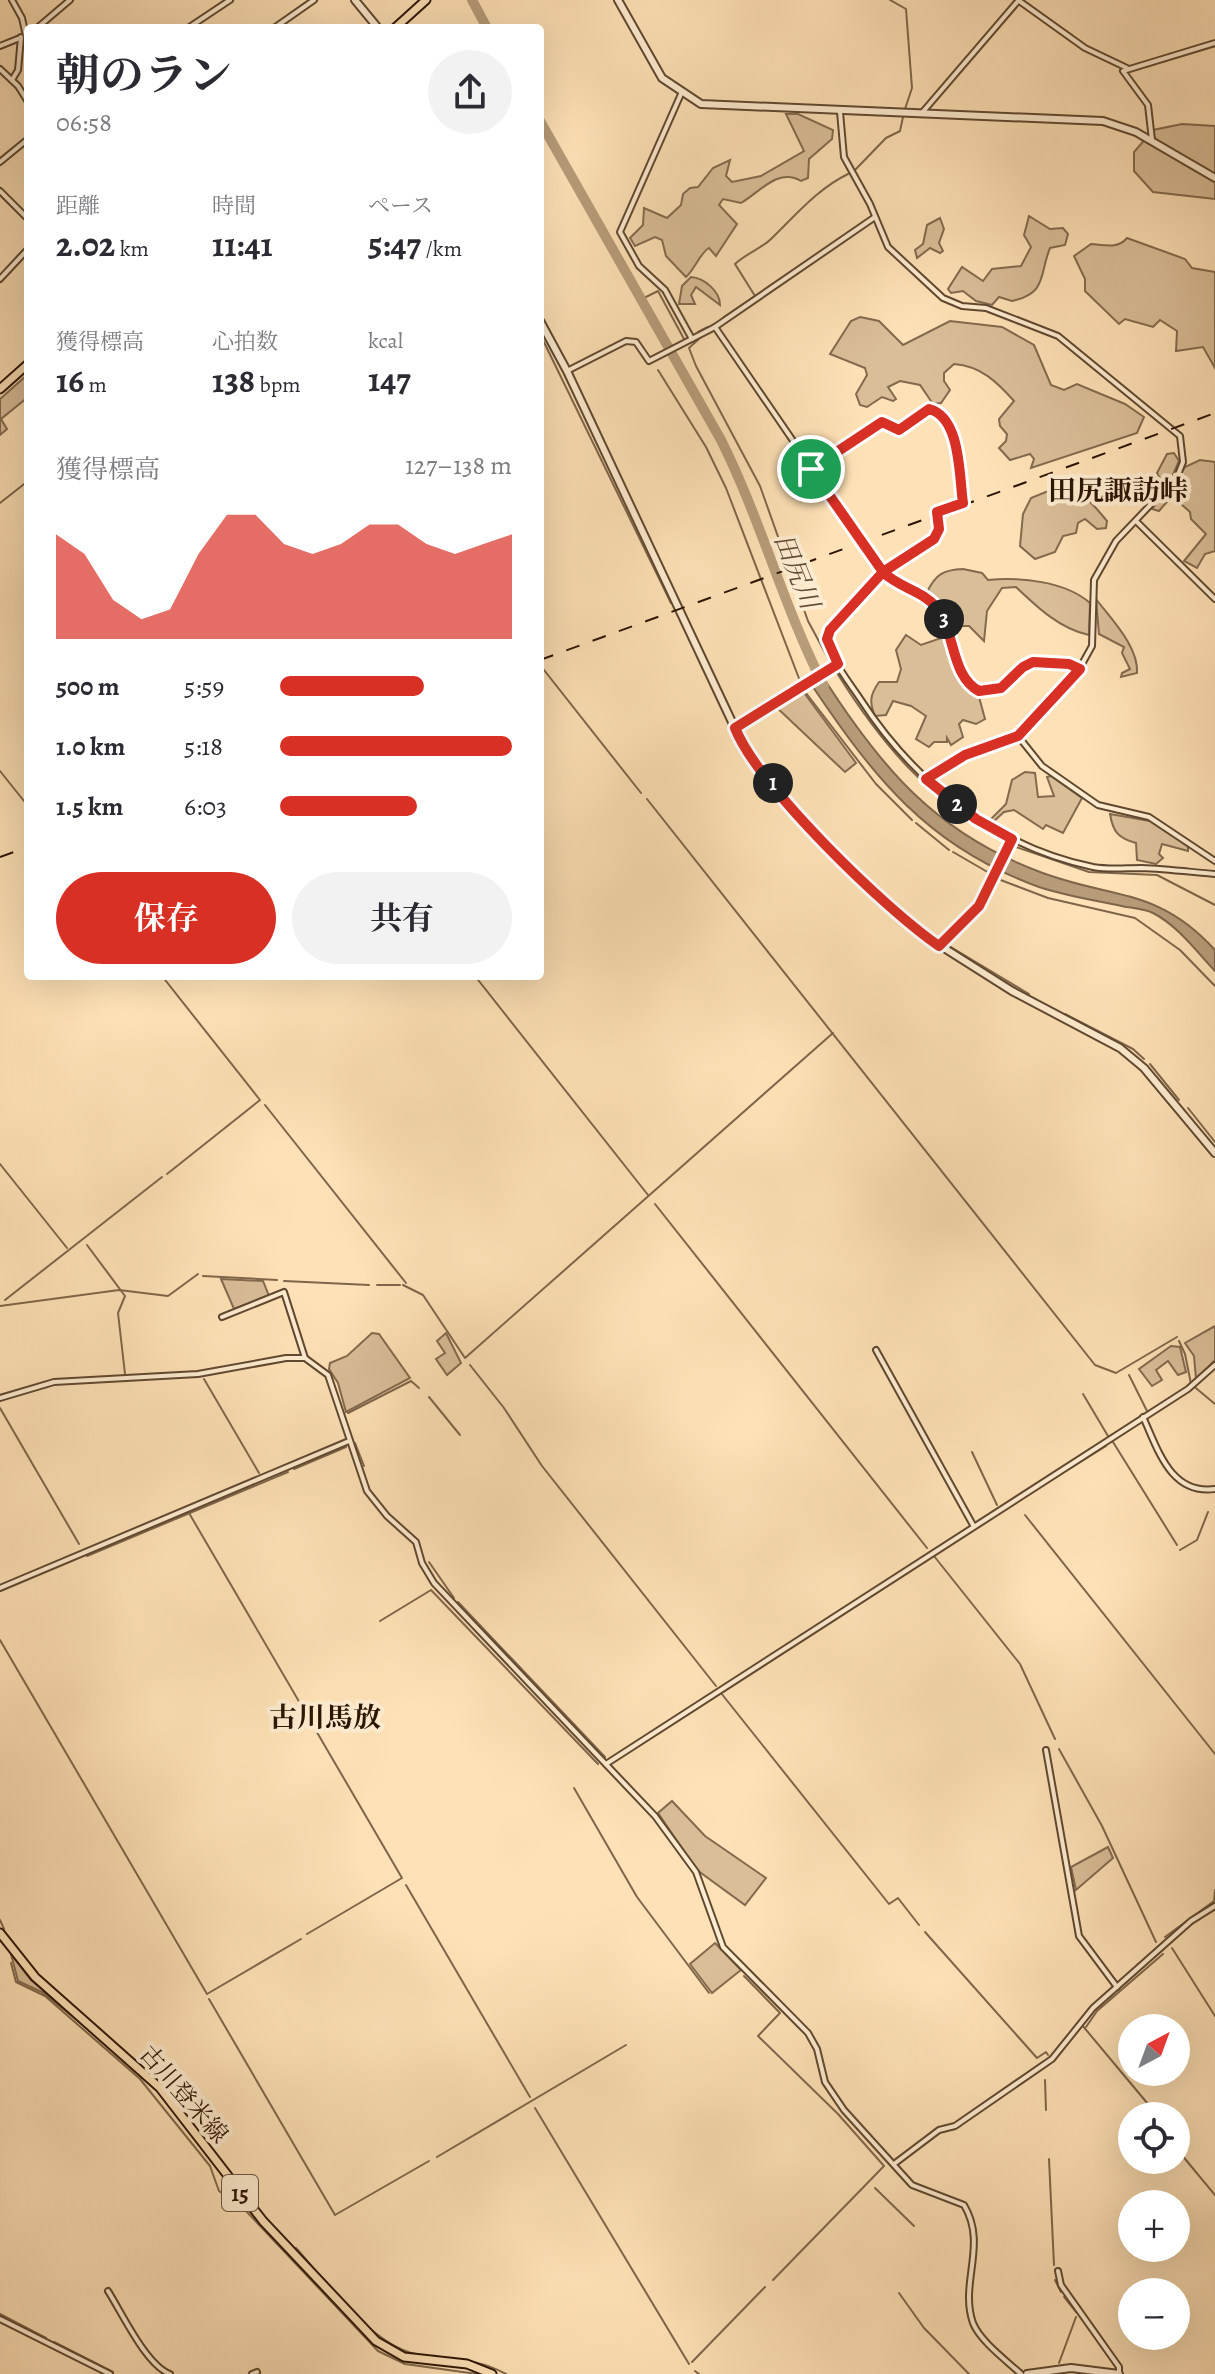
<!DOCTYPE html>
<html lang="ja">
<head>
<meta charset="utf-8">
<style>
	body { margin:0; font-family:Alegreya,"Noto Serif JP",serif; background:#f2f2f3; color:#2b2b33; height:100vh; display:flex; flex-direction:column; font-size:30px; white-space:nowrap }
	* { box-sizing:border-box; margin:0 }
	p { font-size:26px; color:#7c7c81 }
	.icon { flex:none; width:44px; height:44px; fill:none; stroke:currentColor; stroke-width:2; stroke-linecap:round; stroke-linejoin:round }
	.map { position:relative; flex:1; overflow:hidden }
	.drawer { position:absolute; left:24px; top:24px; width:520px; height:956px; display:flex; flex-direction:column; background:#fff; border-radius:8px; box-shadow:0 8px 32px #0002 }
	.drawer>* { flex:none }
	.needle { width:52px; rotate:41deg }
	.tools { position:absolute; left:1118px; top:2014px; display:grid; gap:16px }
	.tools a { display:grid; place-items:center; width:72px; height:72px; border-radius:50%; background:#fff; box-shadow:0 8px 32px #0002; font-size:40px }
	.pin { position:absolute; display:grid; place-items:center; width:68px; height:68px; color:#fff; margin:-34px; border:4px solid #fff; border-radius:50%; box-shadow:0 2px 8px #0007 }
	.km { position:absolute; width:40px; height:40px; margin:-20px; border-radius:50%; background:#222; color:#fff; font-size:22px; line-height:40px; text-align:center }
	.round { display:grid; place-items:center; flex:none; width:84px; height:84px; border-radius:42px; background:#f2f2f3 }
	.head { display:flex; align-items:center; justify-content:space-between; height:136px; padding:0 32px }
	h1 { font-size:44px; font-weight:700; line-height:60px }
	.metrics { display:grid; grid-template-columns:repeat(3,1fr); gap:12px; height:136px; padding:8px 32px }
	.metrics div { display:grid; align-content:center }
	.metrics b { font-size:34px; font-weight:700 }
	.metrics small { font-size:22px; font-weight:400 }
	.metrics p { font-size:22px }
	.chart { height:224px; padding:16px 32px }
	.chart p { display:flex; justify-content:space-between }
	.chart svg { width:100%; height:144px; margin-top:8px; fill:#d93025; opacity:.7 }
	.cta { display:flex; gap:16px; margin-top:auto; padding:16px 32px }
	.cta a { flex:1; height:92px; border-radius:48px; background:#d93025; color:#fff; font-size:32px; font-weight:700; line-height:92px; text-align:center }
	.cta a+a { background:#f2f2f3; color:#2b2b33 }
	ul { padding:0 32px; list-style:none; font-size:26px }
	li { display:grid; grid-template-columns:128px 96px 1fr; align-items:center; height:60px }
	li i { height:20px; border-radius:10px; background:#d93025 }
	.map>svg:first-child { display:block }
	.green { fill:#dabe98; stroke:#836a4e; stroke-width:2 }
	.water { fill:#b79c79; stroke:#7f664a; stroke-width:2 }
	.lines { fill:none; stroke-linecap:round; stroke-linejoin:round }
	.stream { stroke:#7f664a; stroke-width:2 }
	.river { stroke:#b79c79; stroke-width:10 }
	.minor-casing { stroke:#604830; stroke-width:8 }
	.tertiary-casing { stroke:#604830; stroke-width:10 }
	.primary-casing { stroke:#2c1504; stroke-width:11 }
	.trunk-casing { stroke:#2c1504; stroke-width:11 }
	.minor { stroke:#feecd0; stroke-width:4 }
	.tertiary { stroke:#feecd0; stroke-width:6 }
	.primary { stroke:#fee1b6; stroke-width:7 }
	.trunk { stroke:#fee1b6; stroke-width:7 }
	.rail { stroke:#2c1504; stroke-width:2; stroke-dasharray:14 14; stroke-linecap:butt }
	.route-casing { stroke:#fff; stroke-width:16 }
	.route { stroke:#d93025; stroke-width:10 }
	.labels { text-anchor:middle; stroke-width:8; stroke-linejoin:round; paint-order:stroke }
	.shield { fill:#feecd0; stroke:#6b5641; stroke-width:2 }
	.shield-label { font-size:22px; font-weight:bold; fill:#2c1504 }
	.street-label { font-size:24px; fill:#2c1504; stroke:#feecd0 }
	.water-label { font-size:26px; font-style:italic; fill:#644b33; stroke:#feecd0 }
	.quarter-label { font-size:28px; font-weight:bold; fill:#2c1504; stroke:#feecd0 }
</style>
</head>
<body>
<div class="map">
<svg width="1215" height="2374" viewBox="0 0 1215 2374">
	<rect width="100%" height="100%" fill="#fee1b6"/>
	<filter id="stains"><feTurbulence type="fractalNoise" baseFrequency=".0025" numOctaves="4"/><feColorMatrix values="0 0 0 0 .2 0 0 0 0 .09 0 0 0 0 .02 0 0 0 .5 -.17"/></filter>
	<radialGradient id="worn" r=".72"><stop offset=".6" stop-color="#630" stop-opacity="0"/><stop offset="1" stop-color="#630" stop-opacity=".3"/></radialGradient>
	<!-- green -->
	<g class="green">
		<path d="M786,114H798L833,130L832,139L809,159L808,178L801,181C778,167 759,193 741,203L723,199L719,205L737,224L716,256L709,248C700,253 695,269 686,277L666,256L662,240L655,237L635,246L630,238L643,225L644,208L667,218L681,205L683,194L690,188L698,187L713,168L730,160L726,176L732,182L761,176L804,151Z"/>
		<path d="M1182,124L1215,126V199L1153,192L1134,171V152L1153,130Z"/>
		<path d="M1029,216L1050,229L1063,228L1068,234L1065,245L1050,248C1039,274 1048,293 1012,301L999,297L992,305L976,301L963,291L951,293L948,289L962,267L983,281L992,269L1021,266L1031,247L1024,235Z"/>
		<path d="M940,218L944,229L939,243L943,251L940,253L930,248L917,258L915,250L923,244L927,225Z"/>
		<path d="M1127,238L1185,259L1192,268L1215,272V368L1203,347L1176,351L1177,331L1160,320L1153,327L1125,319L1119,324L1085,291V279L1074,256L1091,244C1105,245 1118,249 1127,238Z"/>
		<path d="M691,277C704,278 720,291 720,305L696,287L691,295L695,304H679L682,286Z"/>
		<path d="M860,317L879,321L903,345L950,321L1002,327L1034,345L1051,385L1064,390L1077,384L1125,404L1144,417L1137,433L1031,468L1034,459L1030,454L1010,460L999,448L1006,441L1007,434L1000,426L999,419L1014,401C997,382 981,366 954,364L944,373V381L950,390L941,403L933,404L920,385L900,381L888,387L896,399L893,401L882,397L867,407L860,405L856,394L867,375L865,368L830,354L851,321Z"/>
		<path d="M27,375L28,397L1,419L7,429L0,435V399Z"/>
		<path d="M1174,453L1179,461L1172,477L1159,494L1154,491L1156,484L1162,483L1157,473L1167,454Z"/>
		<path d="M1200,460L1215,462V551L1205,554L1197,568L1184,561L1206,534L1191,519L1190,512L1172,496L1159,511L1152,509L1185,467Z"/>
		<path d="M1058,487C1082,489 1092,503 1107,521L1106,528L1097,529L1085,519L1078,523L1076,533L1063,536L1055,552L1035,559L1020,546L1023,514L1031,498Z"/>
		<path d="M963,569L982,573L988,580C1020,577 1065,581 1090,603L1089,635C1060,629 1037,607 1016,587L1002,588L987,611L984,641L969,626H951L946,614L927,592C936,574 943,570 963,569Z"/>
		<path d="M1096,599C1111,619 1139,647 1137,673L1121,677L1122,673L1130,669L1122,653L1124,647L1099,634Z"/>
		<path d="M906,635L921,645L941,638L948,642L959,677L979,697L985,719L976,724L963,720L959,724L963,737L951,745L947,738V742H934L929,747L916,739L926,716L911,706L893,701L886,715L875,716C869,702 870,695 879,682H897L901,669L896,650Z"/>
		<path d="M802,690L856,763L845,772L774,705Z"/>
		<path d="M1025,772L1035,773L1038,797L1054,796L1047,777L1051,776L1082,798L1063,833L1046,825L1043,829L1014,810L1004,812L993,822L990,820L1006,804L1012,780Z"/>
		<path d="M1110,814L1150,821L1188,846V851L1162,844L1159,854L1163,858L1156,864L1137,860L1136,843C1118,838 1113,832 1110,814Z"/>
		<path d="M221,1279L263,1281L269,1296L234,1309Z"/>
		<path d="M1215,1326V1360L1196,1379L1194,1356L1185,1343Z"/>
		<path d="M372,1333L379,1334L410,1378L346,1412L338,1383L329,1369L330,1363L347,1356Z"/>
		<path d="M446,1333L461,1363L447,1375L436,1359L445,1353L437,1341Z"/>
		<path d="M1171,1346L1180,1347L1186,1372L1178,1375L1168,1361L1156,1370L1162,1380L1152,1386L1139,1369Z"/>
		<path d="M672,1801L705,1836L766,1878L745,1905L697,1870L658,1813Z"/>
		<path d="M1108,1847L1113,1858L1076,1890L1071,1867Z"/>
		<path d="M715,1943L741,1970L712,1993L690,1964Z"/>
		<path d="M11,1954L31,1980L113,2049L42,1992L18,1981Z"/>
	</g>
	<!-- water -->
	<path class="water" d="M823,677C881,768 936,833 1040,872C1111,899 1158,887 1215,950V971C1197,952 1177,925 1153,913C1142,908 1128,908 1117,905C1092,900 1063,895 1039,887C928,847 874,778 811,684Z"/>
	<g class="lines">
		<!-- stream -->
		<g class="stream">
			<path d="M890,0L906,9L912,88L905,109"/>
			<path d="M855,170L886,138L900,131L903,117"/>
			<path d="M642,299L658,291L684,339"/>
			<path d="M724,317L755,296L735,264C747,253 762,248 771,239C795,216 817,189 848,174"/>
			<path d="M698,332L708,327"/>
			<path d="M540,334L671,603"/>
			<path d="M701,337L689,348L696,366L760,486L808,621L829,660"/>
			<path d="M658,370L706,447L726,488L800,681"/>
			<path d="M0,503L28,481"/>
			<path d="M544,670L641,793"/>
			<path d="M837,673C884,748 929,799 1007,843"/>
			<path d="M806,693L876,784L912,820"/>
			<path d="M0,771L28,806"/>
			<path d="M647,799L1095,1365L1116,1373L1177,1337"/>
			<path d="M916,823L949,850"/>
			<path d="M1013,846L1089,872L1157,875L1215,905"/>
			<path d="M953,852L991,874"/>
			<path d="M998,879L1048,898L1135,918L1180,950L1215,986"/>
			<path d="M949,946L1029,994"/>
			<path d="M162,976L260,1100L167,1174"/>
			<path d="M475,976L648,1195"/>
			<path d="M1065,1014L1133,1049L1144,1059"/>
			<path d="M1150,1064L1179,1100"/>
			<path d="M265,1105L406,1283"/>
			<path d="M1188,1108L1215,1142"/>
			<path d="M0,1164L67,1248"/>
			<path d="M655,1204L927,1548"/>
			<path d="M87,1245L125,1296L118,1313L125,1374"/>
			<path d="M203,1276L277,1280"/>
			<path d="M284,1281L369,1285"/>
			<path d="M377,1285H400"/>
			<path d="M403,1285L423,1295L465,1358L833,1033"/>
			<path d="M5,1300L162,1177"/>
			<path d="M0,1306L119,1290L168,1296L198,1274"/>
			<path d="M1179,1341L1185,1354L1191,1384L1215,1404"/>
			<path d="M470,1365L504,1408L542,1466L716,1686"/>
			<path d="M1129,1375L1147,1411"/>
			<path d="M204,1379L259,1473"/>
			<path d="M1083,1394L1108,1436"/>
			<path d="M429,1397L460,1435"/>
			<path d="M0,1408L79,1544"/>
			<path d="M348,1413L411,1381L419,1388"/>
			<path d="M1113,1442L1177,1545"/>
			<path d="M355,1443L364,1466"/>
			<path d="M972,1452L997,1505"/>
			<path d="M294,1469L346,1447"/>
			<path d="M1005,1509L1106,1446"/>
			<path d="M189,1513L402,1878L307,1934"/>
			<path d="M1025,1515L1215,1754"/>
			<path d="M1180,1550L1197,1540L1208,1512"/>
			<path d="M87,1556L288,1472"/>
			<path d="M934,1556L1020,1664L1055,1739"/>
			<path d="M429,1562L454,1598"/>
			<path d="M458,1602L605,1757"/>
			<path d="M380,1621L431,1590L598,1764"/>
			<path d="M0,1640L207,1994L301,1939"/>
			<path d="M721,1693L889,1904L898,1898L919,1925"/>
			<path d="M1059,1749L1102,1826L1156,1942"/>
			<path d="M574,1788L637,1897L709,1993"/>
			<path d="M406,1885L530,2097"/>
			<path d="M0,1920L4,1929"/>
			<path d="M925,1932L1037,2058L1046,2052L1048,2055"/>
			<path d="M1165,1937L1214,1901L1215,1890"/>
			<path d="M1172,1948L1215,2016"/>
			<path d="M11,1963L16,1982L45,1996L140,2079L210,2166L219,2191L246,2211L378,2351L405,2364L477,2374"/>
			<path d="M744,1976L780,2013L758,2036L838,2114L884,2166L773,2280"/>
			<path d="M209,1999L335,2215L429,2161"/>
			<path d="M1082,2025L1158,2116"/>
			<path d="M1086,2027L1097,2011L1163,1954"/>
			<path d="M1056,2058L1074,2035"/>
			<path d="M1045,2080L1046,2110"/>
			<path d="M535,2108L689,2364"/>
			<path d="M1176,2148L1215,2195"/>
			<path d="M437,2157L626,2045"/>
			<path d="M1049,2159L1054,2265"/>
			<path d="M875,2188L914,2226"/>
			<path d="M296,2248C326,2281 371,2345 416,2354C450,2361 473,2356 506,2374"/>
			<path d="M1055,2280L1061,2292"/>
			<path d="M899,2293L924,2328L969,2374"/>
			<path d="M1064,2297L1076,2312"/>
			<path d="M0,2314L46,2338"/>
			<path d="M54,2342L113,2372"/>
			<path d="M692,2362L765,2287"/>
			<path d="M1059,2363L1076,2317"/>
			<path d="M695,2371L699,2374"/>
		</g>
		<!-- river -->
		<g class="river">
			<path d="M472,0L487,28"/>
			<path d="M540,121L721,440C761,520 783,606 824,686"/>
		</g>
		<defs>
			<g id="minor">
				<path d="M12,0L22,18L26,36"/>
				<path d="M1018,0L1085,48L1127,68"/>
				<path d="M37,28L70,0"/>
				<path d="M188,28L230,0"/>
				<path d="M274,28L314,0"/>
				<path d="M0,46L20,38"/>
				<path d="M0,69L18,86L28,102"/>
				<path d="M12,80L18,70L21,37"/>
				<path d="M681,94L620,232L639,266L665,290L692,339"/>
				<path d="M840,112L844,157L870,204L888,247L943,298L962,306L986,308L1058,336L1180,436L1183,462L1177,477L1116,541L1094,580L1092,646L1076,675L1018,736L965,755L926,779"/>
				<path d="M921,114L1018,1"/>
				<path d="M1152,140L1148,105L1123,71L1215,43"/>
				<path d="M0,162L28,139"/>
				<path d="M0,191L28,219"/>
				<path d="M0,279L28,249"/>
				<path d="M715,327L883,572C903,593 932,593 946,621C956,642 953,684 980,691C1003,697 1010,674 1026,664C1033,660 1043,662 1050,663C1062,663 1070,663 1080,669"/>
				<path d="M567,371L626,341L636,342L649,361L715,327L875,217"/>
				<path d="M811,469L882,422L899,430L929,409C961,416 959,477 963,503L937,512L939,529L934,539L883,572L830,630C823,653 849,681 861,700C914,782 996,847 1093,867C1110,870 1125,868 1142,868C1166,869 1191,872 1215,874"/>
				<path d="M1137,522L1215,599"/>
				<path d="M735,728L838,664"/>
				<path d="M1018,736L1042,766L1098,805L1149,817L1215,861"/>
				<path d="M940,945L979,906L1012,839"/>
				<path d="M222,1317L284,1292L305,1358"/>
				<path d="M876,1350L973,1525"/>
				<path d="M0,1398L54,1382L198,1374L286,1358H305L328,1375L367,1491L387,1516L416,1542L422,1563L434,1583L655,1816L696,1872L723,1947L808,2033L817,2049L825,2082L844,2110L912,2185L964,2205C988,2245 959,2283 973,2323C980,2341 1007,2361 1021,2374"/>
				<path d="M1143,1417C1158,1449 1170,1495 1215,1489"/>
				<path d="M0,1588L349,1441"/>
				<path d="M1046,1750L1079,1936L1117,1987"/>
				<path d="M606,1764L1188,1389L1215,1365"/>
				<path d="M894,2164L939,2130L955,2126L1052,2059L1093,2008L1191,1921L1215,1906"/>
				<path d="M1058,2271L1061,2285L1119,2367V2373"/>
				<path d="M108,2291C122,2313 146,2365 170,2374"/>
				<path d="M0,2319L110,2374"/>
				<path d="M252,2374L257,2372"/>
			</g>
			<g id="tertiary">
				<path d="M355,0L378,28"/>
				<path d="M618,0L662,78L701,104L1103,121L1136,132L1215,178"/>
				<path d="M540,321L567,371L740,739L759,768L823,840L897,913L922,934L1012,991L1120,1048L1144,1068L1215,1153"/>
				<path d="M1027,2374L1071,2368L1119,2374"/>
			</g>
			<path id="primary" d="M0,1933L35,1977L160,2088L263,2221L376,2341L404,2357L467,2364L492,2374"/>
			<g id="trunk">
				<path d="M395,28L426,0"/>
				<path d="M0,389L28,364"/>
			</g>
		</defs>
		<!-- minor casing -->
		<use href="#minor" class="minor-casing"/>
		<!-- tertiary casing -->
		<use href="#tertiary" class="tertiary-casing"/>
		<!-- primary casing -->
		<use href="#primary" class="primary-casing"/>
		<!-- trunk casing -->
		<use href="#trunk" class="trunk-casing"/>
		<!-- minor -->
		<use href="#minor" class="minor"/>
		<!-- tertiary -->
		<use href="#tertiary" class="tertiary"/>
		<!-- primary -->
		<use href="#primary" class="primary"/>
		<!-- trunk -->
		<use href="#trunk" class="trunk"/>
		<!-- rail -->
		<g class="rail">
			<path d="M540,660L1215,413"/>
			<path d="M0,857L28,847"/>
		</g>
	</g>
	<g class="lines">
		<defs>
			<path id="route" d="M811,469L883,572L830,630L827,639L838,664L735,728C759,787 885,909 939,946L979,906L1012,839L976,819L926,779L965,755L1018,736L1080,669L1069,664L1033,662L1023,667L1001,688L979,691C950,675 956,632 936,607C922,590 899,588 883,572L934,539L939,529L937,512L963,503C959,476 961,417 929,409L899,430L882,422L811,469"/>
		</defs>
		<!-- route casing -->
		<use href="#route" class="route-casing"/>
		<!-- route -->
		<use href="#route" class="route"/>
	</g>
	<g class="labels">
		<!-- shield labels -->
		<rect class="shield" x="222" y="2175" width="36" height="36" rx="6"/>
		<g class="shield-label">
			<text x="240" y="2201">15</text>
		</g>
		<!-- street labels -->
		<g class="street-label">
			<text transform="translate(184 2094) rotate(49)" y="8">古川登米線</text>
		</g>
		<!-- water labels -->
		<g class="water-label">
			<text transform="translate(797 571) rotate(68)" y="9">田尻川</text>
		</g>
		<!-- quarter labels -->
		<g class="quarter-label">
			<text x="1118" y="500">田尻諏訪峠</text>
			<text x="325" y="1727">古川馬放</text>
		</g>
	</g>
	<rect width="100%" height="100%" filter="url(#stains)"/>
	<rect width="100%" height="100%" fill="url(#worn)"/>
</svg>
<div class="tools">
<a><svg class="needle" viewBox="-14 -14 28 28"><path d="M0-13l5 13h-10z" fill="#e53935"/><path d="M0 13l5-13h-10z" fill="#7c7c81"/></svg></a>
<a><svg class="icon" aria-label="locate" viewBox="0 0 24 24"><circle cx="12" cy="12" r="6"/><path d="M12 2v4M12 18v4M2 12h4M18 12h4"/></svg></a>
<a>+</a>
<a>−</a>
</div>
<div class="pin" style="left:811px;top:469px;background:#1e9e55"><svg class="icon" aria-label="arrive" viewBox="0 0 24 24"><path d="M6 21V4h12l-3 4 3 4H6"/></svg></div>
<b class="km" style="left:773px;top:783px">1</b>
<b class="km" style="left:957px;top:804px">2</b>
<b class="km" style="left:944px;top:619px">3</b>
<section class="drawer">
<div class="head"><div><h1>朝のラン</h1><p>06:58</p></div><a class="round"><svg class="icon" aria-label="share" viewBox="0 0 24 24"><path d="M12 15V3M7 8l5-5 5 5M5 13v7h14v-7"/></svg></a></div>
<div class="metrics">
<div><p>距離</p><b>2.02<small> km</small></b></div>
<div><p>時間</p><b>11:41</b></div>
<div><p>ペース</p><b>5:47<small> /km</small></b></div>
</div>
<div class="metrics">
<div><p>獲得標高</p><b>16<small> m</small></b></div>
<div><p>心拍数</p><b>138<small> bpm</small></b></div>
<div><p>kcal</p><b>147</b></div>
</div>
<div class="chart"><p><span>獲得標高</span>127–138 m</p>
<svg viewBox="0 0 160 44" preserveAspectRatio="none"><path d="M0 44V12L10 18L20 32L30 38L40 35L50 18L60 6L70 6L80 15L90 18L100 15L110 9L120 9L130 15L140 18L150 15L160 12V44z"/></svg>
</div>
<ul>
<li><b>500 m</b>5:59<i style="width:62%"></i></li>
<li><b>1.0 km</b>5:18<i style="width:100%"></i></li>
<li><b>1.5 km</b>6:03<i style="width:59%"></i></li>
</ul>
<div class="cta"><a>保存</a><a>共有</a></div>
</section>
</div>
</body>
</html>
